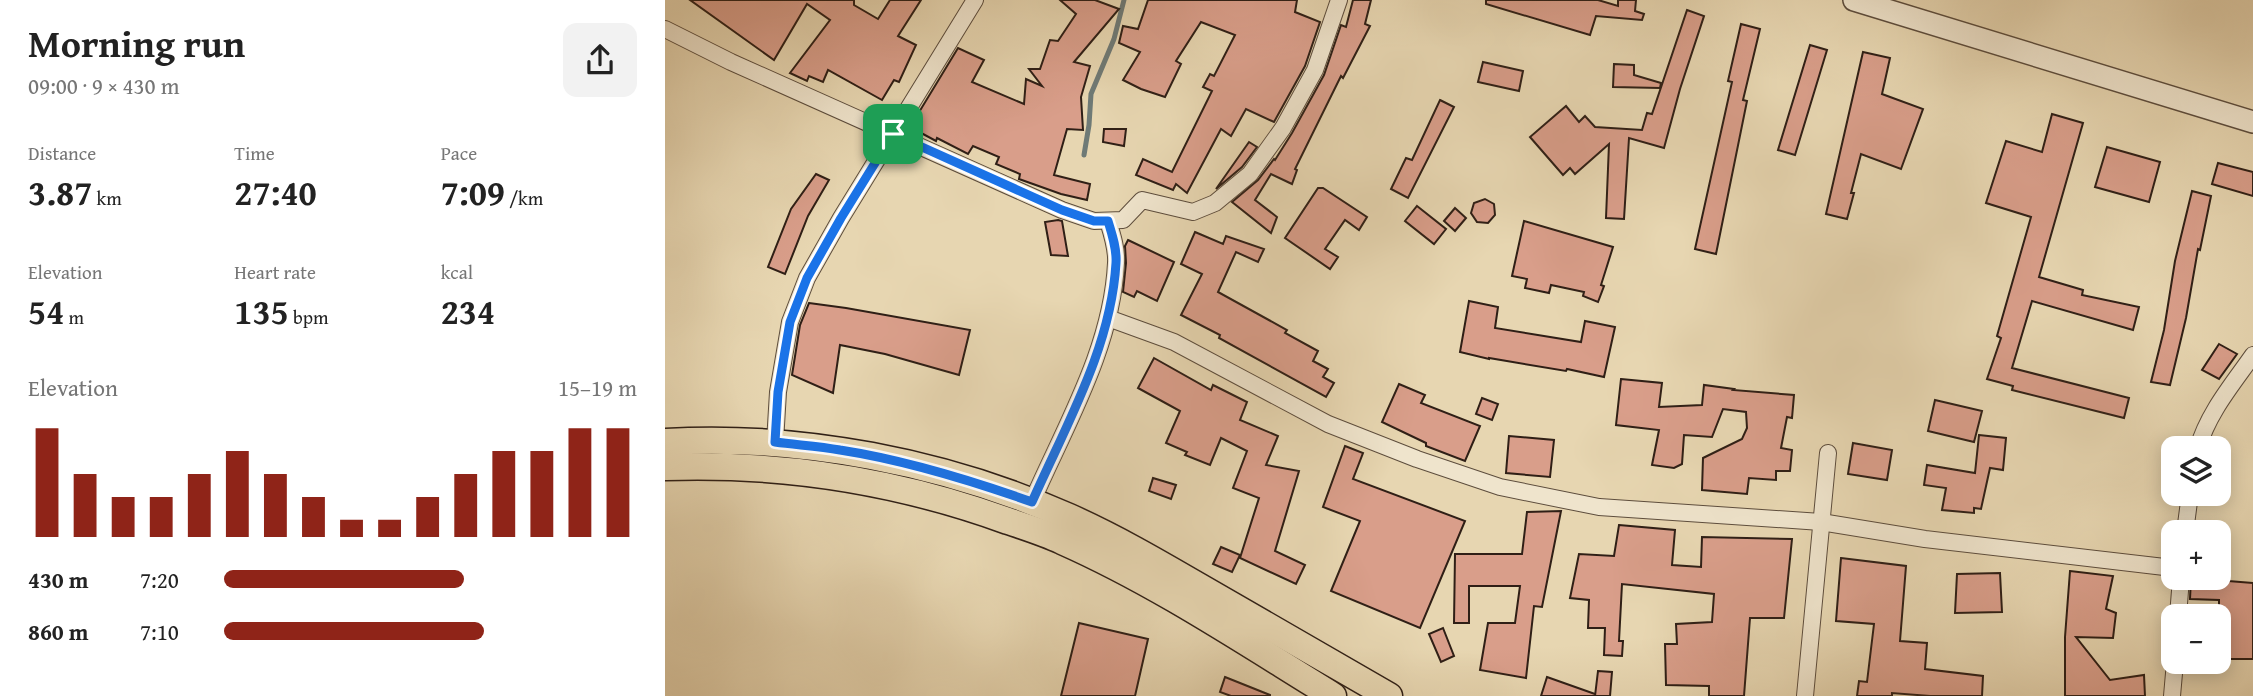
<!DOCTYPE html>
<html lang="en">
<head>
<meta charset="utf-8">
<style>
	body { margin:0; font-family:"Gentium Book Plus",serif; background:#f2f2f2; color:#222; height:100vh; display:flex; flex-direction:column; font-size:26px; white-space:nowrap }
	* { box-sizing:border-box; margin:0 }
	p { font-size:23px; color:#767676 }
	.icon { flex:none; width:38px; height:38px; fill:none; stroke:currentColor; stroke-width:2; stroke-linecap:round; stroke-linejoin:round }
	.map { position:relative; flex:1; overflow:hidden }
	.sheet { display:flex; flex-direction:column; background:#fff; width:665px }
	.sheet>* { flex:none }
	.controls { position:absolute; left:1496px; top:436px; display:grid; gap:14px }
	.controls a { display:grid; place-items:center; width:70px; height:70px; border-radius:14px; background:#fff; box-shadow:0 4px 18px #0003; font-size:35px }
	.pin { position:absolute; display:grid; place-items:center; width:60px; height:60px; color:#fff; margin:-30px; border-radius:14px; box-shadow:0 4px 10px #0006 }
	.round { display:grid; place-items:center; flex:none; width:74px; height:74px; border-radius:14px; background:#f2f2f2 }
	.overview { display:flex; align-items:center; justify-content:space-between; height:119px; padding:0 28px }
	h1 { font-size:38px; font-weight:800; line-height:52px }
	.stats { display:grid; grid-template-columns:repeat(3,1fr); gap:10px; height:119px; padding:7px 28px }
	.stats div { display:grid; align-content:center }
	.stats b { font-size:35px; font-weight:800 }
	.stats small { font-size:19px; font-weight:400 }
	.stats p { font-size:19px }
	.chart { height:196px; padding:14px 28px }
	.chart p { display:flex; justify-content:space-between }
	.chart svg { width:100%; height:126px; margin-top:7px; stroke:#8f2418; stroke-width:6 }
	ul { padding:0 28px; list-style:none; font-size:23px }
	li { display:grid; grid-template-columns:112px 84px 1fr; align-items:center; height:52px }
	li i { height:18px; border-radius:9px; background:#8f2418 }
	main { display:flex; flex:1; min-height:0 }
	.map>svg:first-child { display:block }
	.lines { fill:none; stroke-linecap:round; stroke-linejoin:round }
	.stream { stroke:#6f7a76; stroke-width:5 }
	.building { fill:#d99e8a; stroke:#2f1f16; stroke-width:2 }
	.minor-casing { stroke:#5d4d3d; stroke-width:18 }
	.tertiary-casing { stroke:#5d4d3d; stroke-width:24 }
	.primary-casing { stroke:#2f1f16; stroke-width:29 }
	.minor { stroke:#efe4cc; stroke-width:16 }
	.tertiary { stroke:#efe4cc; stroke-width:21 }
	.primary { stroke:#e7d6b1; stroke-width:26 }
	.route-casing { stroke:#fff; stroke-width:14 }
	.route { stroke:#1a73e8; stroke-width:9 }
</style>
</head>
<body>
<main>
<section class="sheet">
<div class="overview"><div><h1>Morning run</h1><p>09:00 · 9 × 430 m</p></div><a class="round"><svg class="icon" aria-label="share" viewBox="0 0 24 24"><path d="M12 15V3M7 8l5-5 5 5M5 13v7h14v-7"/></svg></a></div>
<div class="stats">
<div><p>Distance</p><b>3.87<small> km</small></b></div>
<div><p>Time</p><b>27:40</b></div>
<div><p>Pace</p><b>7:09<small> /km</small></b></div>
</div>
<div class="stats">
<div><p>Elevation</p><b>54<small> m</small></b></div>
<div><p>Heart rate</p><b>135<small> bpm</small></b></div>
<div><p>kcal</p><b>234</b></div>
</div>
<div class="chart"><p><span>Elevation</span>15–19 m</p>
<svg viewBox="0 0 160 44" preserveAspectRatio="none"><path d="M5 44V6M15 44V22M25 44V30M35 44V30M45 44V22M55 44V14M65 44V22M75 44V30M85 44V38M95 44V38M105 44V30M115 44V22M125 44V14M135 44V14M145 44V6M155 44V6"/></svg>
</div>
<ul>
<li><b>430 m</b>7:20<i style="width:58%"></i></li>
<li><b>860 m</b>7:10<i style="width:63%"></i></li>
</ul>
</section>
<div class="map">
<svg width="1588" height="696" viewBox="0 0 1588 696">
	<rect width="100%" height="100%" fill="#e7d6b1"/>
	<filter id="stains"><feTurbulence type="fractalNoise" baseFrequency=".00286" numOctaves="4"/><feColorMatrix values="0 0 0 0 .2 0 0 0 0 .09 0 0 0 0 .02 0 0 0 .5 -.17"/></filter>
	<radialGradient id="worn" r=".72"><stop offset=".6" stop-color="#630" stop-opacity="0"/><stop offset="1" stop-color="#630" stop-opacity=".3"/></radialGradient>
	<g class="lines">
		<!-- stream -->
		<path class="stream" d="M419,155L424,125L426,94L449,39L459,0"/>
	</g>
	<!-- building -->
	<g class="building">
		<path d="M25,0H189V5L213,19L225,0H256L233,36L251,45L234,82L229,80L217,100L163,70L158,82L144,76L142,81L125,73L165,20L142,4L109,60Z"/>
		<path d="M395,0H430L454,9L409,62L425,66L416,97L418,130L402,129L389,175L425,184L422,200L396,194L354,179L355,174L331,164L334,157L308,146L303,154L272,138L271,141L245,127L293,48L319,60L307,82L359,104L361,79L377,86L364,69H375L385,40L393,41L411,14Z"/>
		<path d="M483,0H632L630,12L655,22L640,66L609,122L581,109L566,136L556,129L522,193L511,184L508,190L471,175L478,159L507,172L547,91L538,87L545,74L549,76L570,35L536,22L511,61L516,64L500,97L476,89L458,80L475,52L454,43L458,26L473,29Z"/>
		<path d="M688,0H706L700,24L705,26L678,78L676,76L630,169L632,170L627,184L606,174L590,200L612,217L606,233L567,202L593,180L609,159L610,160L627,133L659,75L676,25L681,27Z"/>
		<path d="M821,0H933L953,6V0H971L970,11L979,14L977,20L931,16L925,35L821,4Z"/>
		<path d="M1022,10L1039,16L1015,89L999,148L964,138L959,219L941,218L944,144L910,174L905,168L898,175L865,137L901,106L914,122L920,116L930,127L977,130L982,113L987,114Z"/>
		<path d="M1076,24L1095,29L1078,100L1082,101L1051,254L1030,249L1067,82L1063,81Z"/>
		<path d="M1145,45L1162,50L1130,155L1113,150Z"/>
		<path d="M1198,52L1225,58L1217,94L1258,109L1236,169L1196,154L1186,193H1189L1182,219L1161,214Z"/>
		<path d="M818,62L858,71L854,91L813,82Z"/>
		<path d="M949,64L969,65V75L996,83L995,88L948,87Z"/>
		<path d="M775,100L789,107L743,198L726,189L741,158L747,160Z"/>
		<path d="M1387,114L1418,123L1374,277L1418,290L1417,295L1474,307L1468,330L1367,301L1347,368L1464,398L1459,418L1347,390L1348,386L1322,379L1336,338L1332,336L1366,217L1321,203L1341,141L1377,152Z"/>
		<path d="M439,129H461L459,146L438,142Z"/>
		<path d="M584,142L592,147L577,167L551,189Z"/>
		<path d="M1442,147L1495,162L1484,202L1430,187Z"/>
		<path d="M1553,163L1588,172V196L1547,184Z"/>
		<path d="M151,174L164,180L143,216L120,274L103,267L126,209Z"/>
		<path d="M653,188H658L702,217L694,230L680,220L660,249L673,257L665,269L620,238Z"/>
		<path d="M1527,191L1546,196L1535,250L1533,249L1521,318L1505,385L1486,382L1499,330L1510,261Z"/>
		<path d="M820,199L829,204L830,215L823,223L812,222L806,213L809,203Z"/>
		<path d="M752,206L781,229L769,244L740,221Z"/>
		<path d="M790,208L801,218L790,231L779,221Z"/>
		<path d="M393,220L397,221L403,256L386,255L380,222Z"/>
		<path d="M859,221L948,247L936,285L939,286L933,302L918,296L919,292L886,285L884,293L860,288L862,279L847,276Z"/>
		<path d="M530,232L558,244L561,236L599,249L593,262L571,252L553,292L622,330L620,333L653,351L648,361L663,369L658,377L669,383L661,397L554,338L555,335L516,315L537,274L516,264Z"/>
		<path d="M463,240L509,262L492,301L472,291L469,297L458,292L461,263L460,246Z"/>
		<path d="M804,301L833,307L830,328L916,342L920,321L950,327L939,377L902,369L901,371L824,358V359L795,352Z"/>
		<path d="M144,303L181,308L305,330L294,375L220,354L175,345L168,393L127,375L135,325Z"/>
		<path d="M1554,344L1572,354L1554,379L1537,370Z"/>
		<path d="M489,358L546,390L548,385L582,402L575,420L613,436L601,465L634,471L610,551L640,565L631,584L575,558L594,498L568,488L582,451L556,438L545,465L520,455L522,452L501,443L515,411L473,388Z"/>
		<path d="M956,379L997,383L994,407L1037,405L1039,385L1069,389L1068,390L1129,395L1127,418L1122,417L1116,448L1127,450L1125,471H1111V480L1084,478L1082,494L1037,490L1038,458L1077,439L1082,428L1081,412L1058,409L1047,437L1019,435L1017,464L1009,468L987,465L994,430L951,425Z"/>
		<path d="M734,384L760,395L756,403L815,426L800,461L761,446V443L717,422Z"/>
		<path d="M817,398L833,404L827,420L811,414Z"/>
		<path d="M1270,400L1317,411L1309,442L1263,431Z"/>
		<path d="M1314,435L1341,438L1338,470L1325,468L1316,509L1309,508V513L1277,510L1281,488L1259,485L1262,465L1310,473Z"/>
		<path d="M844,436L889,440L885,477L841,473Z"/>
		<path d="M1188,443L1227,450L1222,480L1183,474Z"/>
		<path d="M680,446L698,453L688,479L800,521L755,628L666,591L695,521L658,507Z"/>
		<path d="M488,478L511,485L506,499L484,491Z"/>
		<path d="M896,511L877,607L869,606L861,678L815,670L823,623H850L855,586H804V623H789L790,554H857L862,512Z"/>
		<path d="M954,525L1010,530L1007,565L1036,567L1037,537L1127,539L1119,618H1085L1079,696H1044V686L1001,685L1000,644H1012L1011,624L1047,622L1049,594L957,584L954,641H958L957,656L939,655L940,628H923L924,600L905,598L914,554L949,556Z"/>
		<path d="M556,547L575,555L567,572L548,564Z"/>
		<path d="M1176,558L1241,566L1235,641L1262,643L1260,669L1318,676L1317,696H1265L1227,693V696H1192L1194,681L1202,682L1209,624L1171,621Z"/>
		<path d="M1405,571L1448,576L1441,609L1451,613L1448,638L1411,637L1445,680L1479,675L1480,696H1400V637Z"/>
		<path d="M1335,573L1337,612L1290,613L1292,574Z"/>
		<path d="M1526,578L1588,583V659H1554V600L1525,599Z"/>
		<path d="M414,623L483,639L470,696H396Z"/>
		<path d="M778,628L789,656L776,662L764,634Z"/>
		<path d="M933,671L947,672L945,696H930Z"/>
		<path d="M560,677L605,695V696H566L555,692Z"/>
		<path d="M882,677L930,694V696H876Z"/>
	</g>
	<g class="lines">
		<defs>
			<g id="minor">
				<path d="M0,29L66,62L397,210L429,221L458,220L477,200L528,212L550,203L585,174L618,128L650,70L674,0"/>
				<path d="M443,318L509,342L663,424L752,459L835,487L934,507L1156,522L1260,539L1508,568"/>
				<path d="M110,442L113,392L125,322L142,278L176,218L310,0"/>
				<path d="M1533,448C1543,413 1567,385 1588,355"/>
				<path d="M367,502C400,426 447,348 451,263C452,249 447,234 443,221"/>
				<path d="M1520,532L1525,494"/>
				<path d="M1513,616L1516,578"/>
				<path d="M1140,696L1163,453"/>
				<path d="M1507,696L1510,662"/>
			</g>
			<path id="tertiary" d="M1189,0L1588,122"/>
			<g id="primary">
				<path d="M0,442C135,434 280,462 404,517C449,537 492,562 535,587C598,623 661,659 724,696"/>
				<path d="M0,467C117,463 233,481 343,521C361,527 380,533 397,541C492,583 580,642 668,696"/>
			</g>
		</defs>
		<!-- minor casing -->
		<use href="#minor" class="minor-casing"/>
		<!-- tertiary casing -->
		<use href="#tertiary" class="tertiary-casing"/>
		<!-- primary casing -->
		<use href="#primary" class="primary-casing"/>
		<!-- minor -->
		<use href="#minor" class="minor"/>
		<!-- tertiary -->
		<use href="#tertiary" class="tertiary"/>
		<!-- primary -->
		<use href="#primary" class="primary"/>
	</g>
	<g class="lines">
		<defs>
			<path id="route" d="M228,134L397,210L429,221H443C447,234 452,249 451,263C446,348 401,425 367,502C305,480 240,460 175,450C153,446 132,445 110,442L113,392L125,322L142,278L176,218Z"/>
		</defs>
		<!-- route casing -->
		<use href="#route" class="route-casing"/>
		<!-- route -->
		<use href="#route" class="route"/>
	</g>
	<rect width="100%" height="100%" filter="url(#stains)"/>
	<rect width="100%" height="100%" fill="url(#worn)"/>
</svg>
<div class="controls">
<a><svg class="icon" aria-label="layers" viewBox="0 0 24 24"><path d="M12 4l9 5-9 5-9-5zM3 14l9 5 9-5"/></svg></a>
<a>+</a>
<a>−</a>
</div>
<div class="pin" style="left:228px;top:134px;background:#1e9e55"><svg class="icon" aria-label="arrive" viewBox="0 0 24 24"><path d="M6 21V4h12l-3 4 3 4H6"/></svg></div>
</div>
</main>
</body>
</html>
